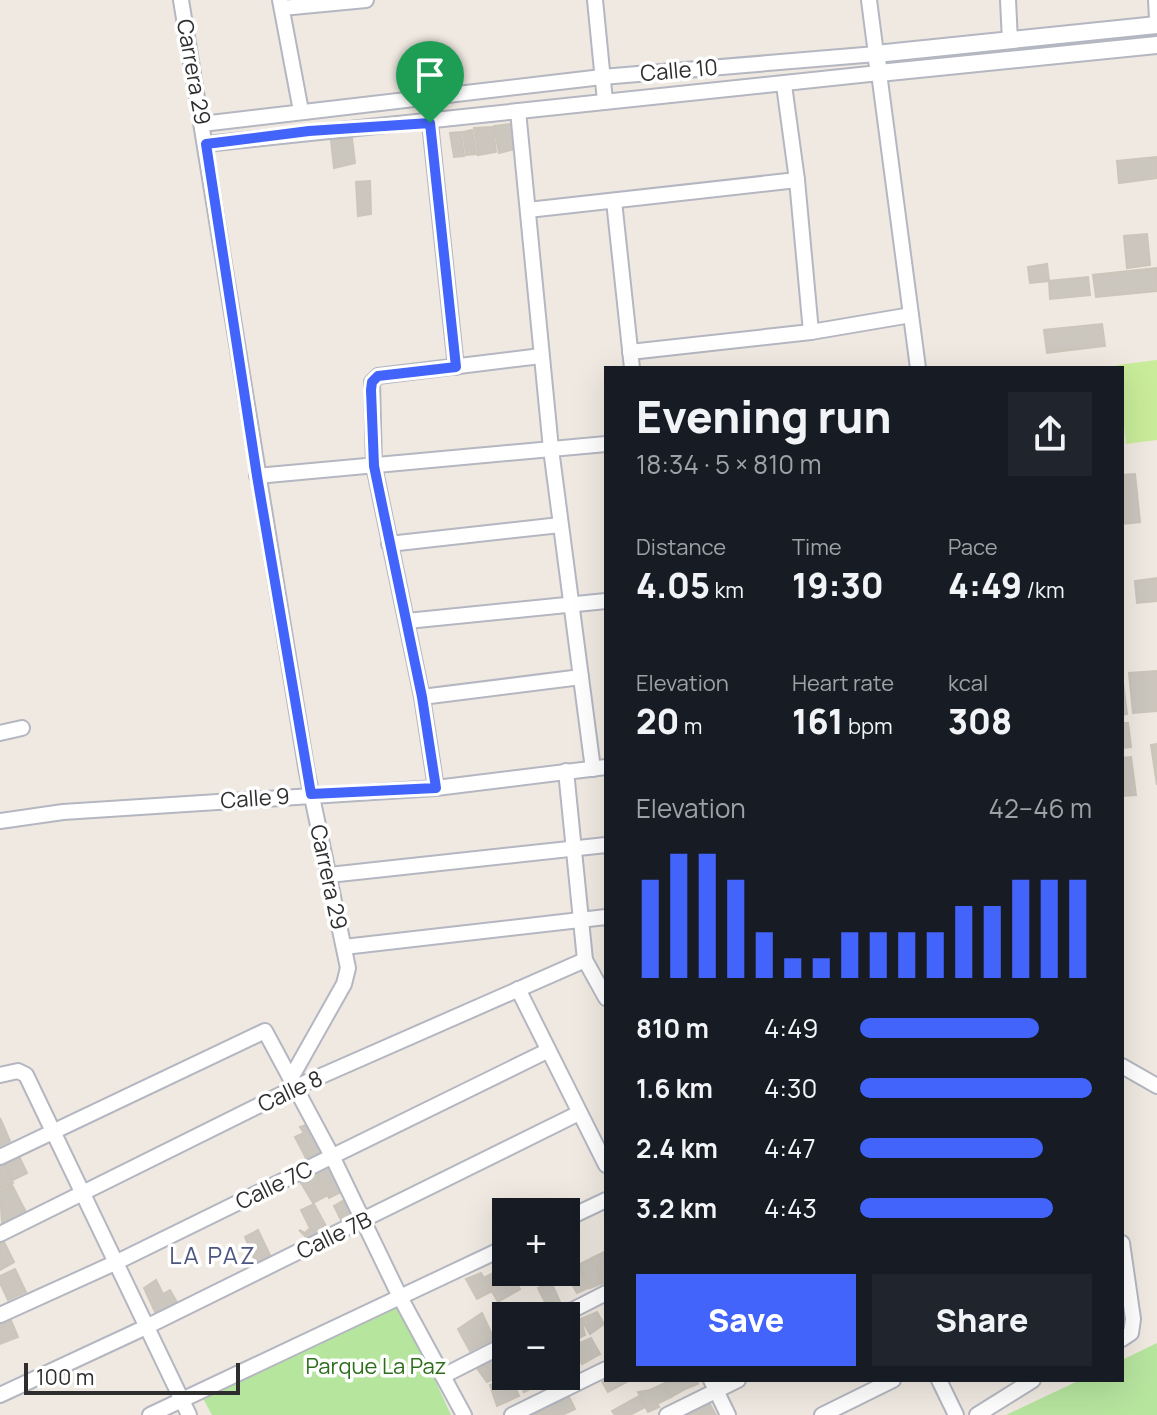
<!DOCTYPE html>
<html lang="en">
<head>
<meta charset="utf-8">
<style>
	body { margin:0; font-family:Manrope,sans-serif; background:#20242c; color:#f1f3f6; height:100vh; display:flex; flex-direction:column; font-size:30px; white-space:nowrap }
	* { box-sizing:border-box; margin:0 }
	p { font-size:26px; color:#9ea1a6 }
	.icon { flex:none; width:44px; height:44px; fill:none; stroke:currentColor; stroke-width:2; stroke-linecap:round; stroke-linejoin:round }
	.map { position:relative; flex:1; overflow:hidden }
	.sheet { position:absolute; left:604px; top:366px; width:520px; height:1016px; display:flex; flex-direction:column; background:#171b24; border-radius:0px; box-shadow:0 8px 32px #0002 }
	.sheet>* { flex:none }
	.fabs { position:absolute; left:492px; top:1198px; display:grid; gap:16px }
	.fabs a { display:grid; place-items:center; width:88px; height:88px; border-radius:0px; background:#171b24; box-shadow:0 8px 32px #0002; font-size:40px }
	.scale { position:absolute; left:24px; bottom:20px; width:216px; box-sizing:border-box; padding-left:8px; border:4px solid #2e2e2e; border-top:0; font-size:22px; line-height:28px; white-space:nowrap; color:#2e2e2e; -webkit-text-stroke:6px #fff; paint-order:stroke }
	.pin { position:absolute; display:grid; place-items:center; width:68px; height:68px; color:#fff; margin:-82px -34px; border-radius:50% 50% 50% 0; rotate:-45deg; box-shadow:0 0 8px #0007 }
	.pin .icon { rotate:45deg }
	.round { display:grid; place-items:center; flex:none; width:84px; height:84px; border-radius:0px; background:#20242c }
	.overview { display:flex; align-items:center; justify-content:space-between; height:136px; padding:0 32px }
	h1 { font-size:44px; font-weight:800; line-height:60px }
	.figures { display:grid; grid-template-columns:repeat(3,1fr); gap:12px; height:136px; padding:8px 32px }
	.figures div { display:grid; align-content:center }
	.figures b { font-size:34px; font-weight:800 }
	.figures small { font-size:22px; font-weight:400 }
	.figures p { font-size:22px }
	.chart { height:224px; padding:16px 32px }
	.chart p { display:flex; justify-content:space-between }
	.chart svg { width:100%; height:144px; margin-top:8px; stroke:#4264fb; stroke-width:6 }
	.cta { display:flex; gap:16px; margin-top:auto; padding:16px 32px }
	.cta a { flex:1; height:92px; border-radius:0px; background:#4264fb; color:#fff; font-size:32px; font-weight:800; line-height:92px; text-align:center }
	.cta a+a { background:#20242c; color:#f1f3f6 }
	ul { padding:0 32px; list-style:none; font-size:26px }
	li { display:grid; grid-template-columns:128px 96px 1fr; align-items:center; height:60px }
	li i { height:20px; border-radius:10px; background:#4264fb }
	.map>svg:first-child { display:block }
	.green { fill:#b6e59e }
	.pitch { fill:#c9ec9a }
	.building { fill:#cbc7bf; stroke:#cbc5ba; stroke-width:2 }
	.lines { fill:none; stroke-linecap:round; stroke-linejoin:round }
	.minor-casing { stroke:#b4b7c1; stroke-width:18 }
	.tertiary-casing { stroke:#b4b7c1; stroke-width:20 }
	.minor { stroke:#fff; stroke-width:14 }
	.tertiary { stroke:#fff; stroke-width:16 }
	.route-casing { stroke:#fff; stroke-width:16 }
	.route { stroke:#4264fb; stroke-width:10 }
	.labels { text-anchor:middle; stroke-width:7; stroke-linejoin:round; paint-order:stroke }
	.street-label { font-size:22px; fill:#2e2e2e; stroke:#fff }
	.park-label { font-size:22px; fill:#2c6e1b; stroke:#fff }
	.neighbourhood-label { font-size:24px; letter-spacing:2px; fill:#4d5680; stroke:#fff }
</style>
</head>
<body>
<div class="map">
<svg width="1157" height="1415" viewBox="0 0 1157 1415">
	<rect width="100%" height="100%" fill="#efe9e1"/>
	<!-- green -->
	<g class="green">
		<path d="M400,1304L451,1415H212L200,1393Z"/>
		<path d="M1157,1343V1415H1006L1080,1380H1122V1360Z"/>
	</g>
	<!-- pitch -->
	<path class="pitch" d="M1157,360V440L1126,444L1122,407V368H1118L1117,365Z"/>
	<!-- building -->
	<g class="building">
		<path d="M511,124L515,149L499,153L494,126Z"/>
		<path d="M493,127L496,152L478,155L474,128Z"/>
		<path d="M472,130L476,154L466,155L463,132Z"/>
		<path d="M461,132L464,156L454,157L450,133Z"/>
		<path d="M352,138L355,163L334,168L331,140Z"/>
		<path d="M1157,157V178L1119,183L1117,161Z"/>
		<path d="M370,181L371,214L358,216L356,182Z"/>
		<path d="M1147,234L1150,265L1127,268L1124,236Z"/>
		<path d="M1047,264L1049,281L1030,283L1028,267Z"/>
		<path d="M1156,268L1157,291L1096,297L1093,275Z"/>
		<path d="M1088,277L1090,295L1050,299L1049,281Z"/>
		<path d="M1102,324L1105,346L1047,353L1044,330Z"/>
		<path d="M1135,474L1140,522L1122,524V475Z"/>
		<path d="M1157,578V601L1137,603L1135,581Z"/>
		<path d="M1157,671V711L1133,713L1129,673Z"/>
		<path d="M1122,675L1127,714L1122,715Z"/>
		<path d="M1122,723H1128L1131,747L1122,748Z"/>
		<path d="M1157,744V785L1151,745Z"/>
		<path d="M1131,757L1136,795L1122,796V758Z"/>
		<path d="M0,1118L10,1141L0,1146Z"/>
		<path d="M309,1124L322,1151L307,1160L295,1137L304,1133L300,1127Z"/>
		<path d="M17,1152L27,1173L13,1180L3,1159Z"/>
		<path d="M3,1161L13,1183L0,1189V1162Z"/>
		<path d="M332,1162L343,1191L329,1198L315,1171Z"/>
		<path d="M313,1170L326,1196L313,1203L298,1178Z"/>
		<path d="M12,1185L26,1212L2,1224L0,1191Z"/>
		<path d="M348,1198L355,1217L343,1224L334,1206Z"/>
		<path d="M314,1204L328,1230L311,1242L299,1230L305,1233L310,1228L301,1210Z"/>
		<path d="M258,1230L270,1255L256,1263L245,1237Z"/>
		<path d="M3,1240L14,1262L0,1270V1242Z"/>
		<path d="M604,1252L606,1281L603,1283L592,1258Z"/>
		<path d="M592,1258L603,1283L590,1288L578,1265Z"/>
		<path d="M578,1265L588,1288L577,1293L569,1279Z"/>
		<path d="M506,1266V1272H511L520,1289L498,1302L484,1278Z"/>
		<path d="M15,1269L26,1292L8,1300L0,1283V1276Z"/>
		<path d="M481,1273L492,1291L477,1299L466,1279Z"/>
		<path d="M156,1280L163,1294L170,1290L178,1304L156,1314L144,1288Z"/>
		<path d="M551,1282L561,1304L549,1310L538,1288Z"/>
		<path d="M597,1312L604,1324L590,1334L581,1319Z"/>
		<path d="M482,1313L494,1339L470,1351L458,1329Z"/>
		<path d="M9,1316L18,1337L0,1344V1320Z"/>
		<path d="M581,1319L585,1335L571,1342L566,1334V1326Z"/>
		<path d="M591,1338L600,1354L582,1364L573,1346Z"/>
		<path d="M501,1356L506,1366V1374L487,1382L476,1367Z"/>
		<path d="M606,1375V1380H630L608,1392L600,1378Z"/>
		<path d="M510,1376L519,1396L497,1406L490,1385Z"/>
		<path d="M518,1376H544L547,1380L524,1392Z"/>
		<path d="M671,1380H680L685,1389L671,1397L663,1384Z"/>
		<path d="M680,1380H697L698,1384L685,1389Z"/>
		<path d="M663,1384L671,1397L657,1404L650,1390Z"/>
		<path d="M650,1390L659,1407L648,1412L638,1392Z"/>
		<path d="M568,1395L575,1409L562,1415H528Z"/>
		<path d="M639,1396L645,1407L630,1415H615L612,1411Z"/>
		<path d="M709,1403L716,1415H684Z"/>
	</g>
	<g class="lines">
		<defs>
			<g id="minor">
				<path d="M181,0L307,773L348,968L344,984L291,1078"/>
				<path d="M280,0L301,111"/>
				<path d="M595,0L605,101"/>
				<path d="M1008,0L1010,41"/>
				<path d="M1156,0L1157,19"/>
				<path d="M282,8L366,0"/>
				<path d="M784,85L797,180L811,332"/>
				<path d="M518,111L551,449L593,769"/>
				<path d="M430,123L456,367"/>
				<path d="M202,124L602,77L876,54L869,0"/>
				<path d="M206,144L879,73L918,368"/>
				<path d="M614,201L632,368"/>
				<path d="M528,210L797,180"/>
				<path d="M630,352L811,332L911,315"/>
				<path d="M257,476L606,444"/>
				<path d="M389,544L560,525"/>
				<path d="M407,621L606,601"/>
				<path d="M422,697L581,677"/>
				<path d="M0,733L22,728"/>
				<path d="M566,771L585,960L606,998"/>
				<path d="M436,788L422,697L374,466L372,382L378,376L541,356"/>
				<path d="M0,821L63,812L436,788L606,767"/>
				<path d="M329,875L606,845"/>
				<path d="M344,947L606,917"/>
				<path d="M518,989L606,1165"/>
				<path d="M1122,1066L1157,1086"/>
				<path d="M0,1075L18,1071L26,1075L189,1415"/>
				<path d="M0,1157L265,1031L332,1156L400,1297L464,1415"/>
				<path d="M566,1219L606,1200"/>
				<path d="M0,1234L296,1087L585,960"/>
				<path d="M1122,1243L1133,1319L1131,1333L1122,1339"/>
				<path d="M0,1315L117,1262L547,1051"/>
				<path d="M561,1316L606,1293"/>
				<path d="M443,1376L506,1344"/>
				<path d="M711,1380L728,1415"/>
				<path d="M939,1380L956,1415"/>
				<path d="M0,1395L146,1327L579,1113"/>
				<path d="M150,1415L506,1247"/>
				<path d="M512,1415L606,1369"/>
				<path d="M667,1415L738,1380"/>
				<path d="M822,1415L893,1380"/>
				<path d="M977,1415L1033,1380"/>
			</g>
			<path id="tertiary" d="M1157,25L876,54L879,73L1157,45"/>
		</defs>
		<!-- minor casing -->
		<use href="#minor" class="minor-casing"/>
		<!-- tertiary casing -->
		<use href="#tertiary" class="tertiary-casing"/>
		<!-- minor -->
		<use href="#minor" class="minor"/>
		<!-- tertiary -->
		<use href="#tertiary" class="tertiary"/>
	</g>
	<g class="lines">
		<defs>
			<path id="route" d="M430,123L456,367L378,376L372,382L371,390L374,466L422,697L436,788L311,794L257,476L206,144L309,131Z"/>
		</defs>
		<!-- route casing -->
		<use href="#route" class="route-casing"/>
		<!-- route -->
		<use href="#route" class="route"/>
	</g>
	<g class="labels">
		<!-- street labels -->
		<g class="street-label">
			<text transform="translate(679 70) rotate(-5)" y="8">Calle 10</text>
			<text transform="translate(194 72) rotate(80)" y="8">Carrera 29</text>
			<text transform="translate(255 798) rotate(-4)" y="8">Calle 9</text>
			<text transform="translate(329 877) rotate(78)" y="8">Carrera 29</text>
			<text transform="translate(290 1091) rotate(-25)" y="8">Calle 8</text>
			<text transform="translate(274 1185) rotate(-26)" y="8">Calle 7C</text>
			<text transform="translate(334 1235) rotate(-26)" y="8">Calle 7B</text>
		</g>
		<!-- park labels -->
		<g class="park-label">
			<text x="376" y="1374">Parque La Paz</text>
		</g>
		<!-- neighbourhood labels -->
		<g class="neighbourhood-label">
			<text x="213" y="1264">LA PAZ</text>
		</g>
	</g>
</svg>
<div class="fabs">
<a>+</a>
<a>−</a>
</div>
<div class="scale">100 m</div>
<div class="pin" style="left:430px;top:123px;background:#1e9e55"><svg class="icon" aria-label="arrive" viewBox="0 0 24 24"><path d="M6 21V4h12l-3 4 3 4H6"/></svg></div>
<section class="sheet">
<div class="overview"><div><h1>Evening run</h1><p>18:34 · 5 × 810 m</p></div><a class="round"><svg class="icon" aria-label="share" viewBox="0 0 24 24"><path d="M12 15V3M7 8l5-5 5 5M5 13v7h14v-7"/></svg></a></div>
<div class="figures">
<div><p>Distance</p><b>4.05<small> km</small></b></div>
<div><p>Time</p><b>19:30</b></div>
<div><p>Pace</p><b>4:49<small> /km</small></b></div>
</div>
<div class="figures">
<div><p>Elevation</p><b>20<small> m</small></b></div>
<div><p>Heart rate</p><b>161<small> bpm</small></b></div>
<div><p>kcal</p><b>308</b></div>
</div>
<div class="chart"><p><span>Elevation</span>42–46 m</p>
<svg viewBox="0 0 160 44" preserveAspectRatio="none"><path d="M5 44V14M15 44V6M25 44V6M35 44V14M45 44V30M55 44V38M65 44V38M75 44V30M85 44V30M95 44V30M105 44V30M115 44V22M125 44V22M135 44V14M145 44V14M155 44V14"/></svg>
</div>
<ul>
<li><b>810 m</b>4:49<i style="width:77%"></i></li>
<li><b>1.6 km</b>4:30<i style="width:100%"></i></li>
<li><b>2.4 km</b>4:47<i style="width:79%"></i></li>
<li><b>3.2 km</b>4:43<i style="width:83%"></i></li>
</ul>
<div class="cta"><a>Save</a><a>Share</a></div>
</section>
</div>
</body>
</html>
